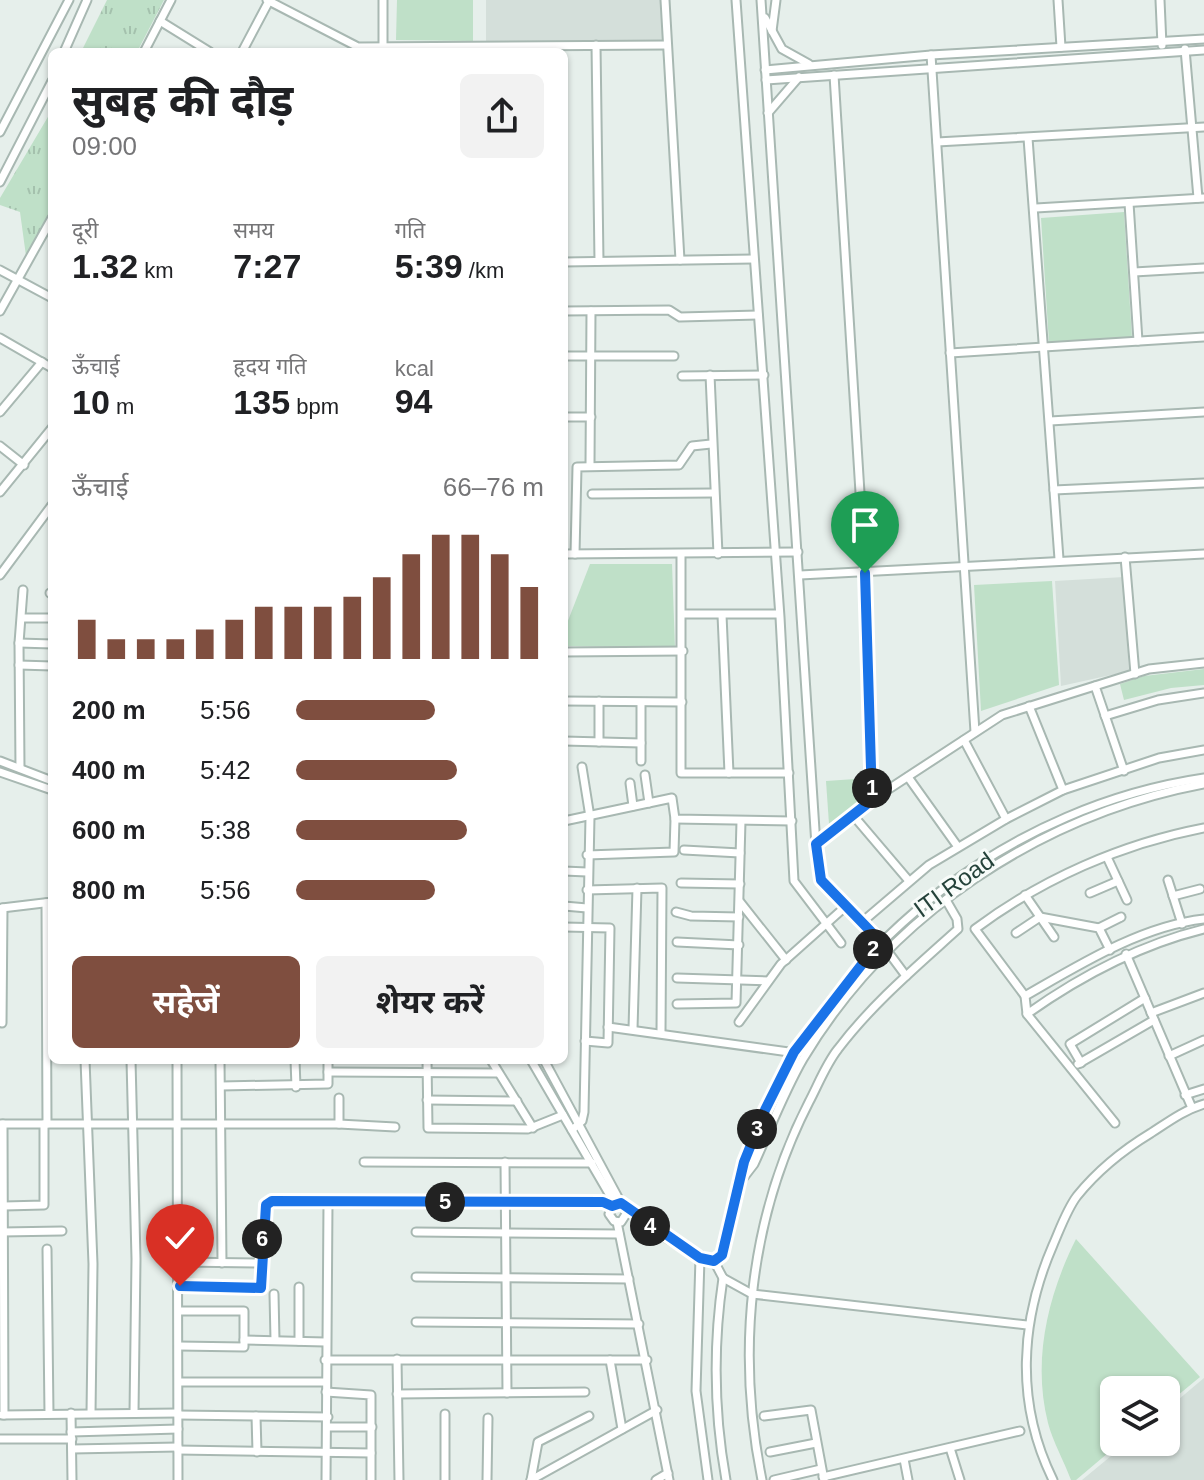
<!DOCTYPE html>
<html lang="hi">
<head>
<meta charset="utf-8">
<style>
	body { margin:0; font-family:Helvetica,"Noto Sans Devanagari",sans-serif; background:#f2f2f2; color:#202124; height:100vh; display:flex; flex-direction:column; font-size:30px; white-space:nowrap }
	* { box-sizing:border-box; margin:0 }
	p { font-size:26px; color:#757577 }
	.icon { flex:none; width:44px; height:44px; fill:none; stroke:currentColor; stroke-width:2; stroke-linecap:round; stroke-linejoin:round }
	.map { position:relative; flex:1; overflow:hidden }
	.details { position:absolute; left:48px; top:48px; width:520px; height:1016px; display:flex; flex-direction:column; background:#fff; border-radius:12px; box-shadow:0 2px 6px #0004 }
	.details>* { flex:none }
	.controls { position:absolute; left:1100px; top:1376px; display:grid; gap:16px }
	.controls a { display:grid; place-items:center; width:80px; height:80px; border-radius:12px; background:#fff; box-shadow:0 2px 6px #0004; font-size:40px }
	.pin { position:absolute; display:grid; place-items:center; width:68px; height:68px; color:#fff; margin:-82px -34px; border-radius:50% 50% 50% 0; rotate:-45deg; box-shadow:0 0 8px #0007 }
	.pin .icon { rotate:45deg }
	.km { position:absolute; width:40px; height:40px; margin:-20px; border-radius:50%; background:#222; color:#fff; font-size:22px; line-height:40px; text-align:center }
	.round { display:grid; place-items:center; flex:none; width:84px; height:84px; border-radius:12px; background:#f2f2f2 }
	.headline { display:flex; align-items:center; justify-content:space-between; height:136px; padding:0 24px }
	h1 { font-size:44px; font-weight:700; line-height:60px }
	.metrics { display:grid; grid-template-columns:repeat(3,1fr); gap:12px; height:136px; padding:8px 24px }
	.metrics div { display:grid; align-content:center }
	.metrics b { font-size:34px; font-weight:700 }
	.metrics small { font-size:22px; font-weight:400 }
	.metrics p { font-size:22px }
	.chart { height:224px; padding:16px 24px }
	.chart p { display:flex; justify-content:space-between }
	.chart svg { width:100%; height:144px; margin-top:8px; stroke:#7f4e3f; stroke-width:6 }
	.action { display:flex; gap:16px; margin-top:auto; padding:16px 24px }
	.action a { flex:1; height:92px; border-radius:12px; background:#7f4e3f; color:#fff; font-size:32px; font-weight:700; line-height:92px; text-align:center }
	.action a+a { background:#f2f2f2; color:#202124 }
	ul { padding:0 24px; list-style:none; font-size:26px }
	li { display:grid; grid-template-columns:128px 96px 1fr; align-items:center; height:60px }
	li i { height:20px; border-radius:10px; background:#7f4e3f }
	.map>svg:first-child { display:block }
	.built { fill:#d4dfda }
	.grass { fill:url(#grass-tufts) }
	.park { fill:#bfe0c8 }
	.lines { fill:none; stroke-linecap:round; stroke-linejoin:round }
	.minor-casing { stroke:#a8b8b2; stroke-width:11 }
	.minor { stroke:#fff; stroke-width:7 }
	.route-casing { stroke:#fff; stroke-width:16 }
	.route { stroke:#1a73e8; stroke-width:10 }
	.labels { text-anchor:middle; stroke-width:6; stroke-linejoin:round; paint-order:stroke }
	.street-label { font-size:24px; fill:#24423a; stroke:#f7fbf9 }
</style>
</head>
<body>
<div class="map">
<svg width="1204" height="1480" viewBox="0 0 1204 1480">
	<defs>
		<pattern id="grass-tufts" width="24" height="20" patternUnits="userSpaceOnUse" patternTransform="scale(2)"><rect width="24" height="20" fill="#bfe0c8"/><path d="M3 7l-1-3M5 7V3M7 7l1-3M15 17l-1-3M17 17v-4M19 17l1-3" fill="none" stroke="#a4c1ad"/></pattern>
	</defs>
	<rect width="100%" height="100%" fill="#e6efeb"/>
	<!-- built -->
	<g class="built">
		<path d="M486,0H660L663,48H486Z"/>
		<path d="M1124,577L1129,671L1061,686L1055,581Z"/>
		<path d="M1204,1378V1480H1082L1128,1442H1166V1410Z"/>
	</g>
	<!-- grass -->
	<g class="grass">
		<path d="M107,0H164L137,52H81Z"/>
		<path d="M52,110V208L26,256L20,212L0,205V198Z"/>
	</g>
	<!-- park -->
	<g class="park">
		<path d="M397,0H473V41L396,40Z"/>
		<path d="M1124,212L1132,338L1049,343L1041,218Z"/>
		<path d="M590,564H672L675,648L564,646V631Z"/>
		<path d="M1052,581L1059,685L981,711L974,585Z"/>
		<path d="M1204,669V685L1171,688L1124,700L1120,684L1144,676Z"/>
		<path d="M870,778L871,794L829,824L826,781Z"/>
		<path d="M1076,1239L1200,1377L1166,1405V1390H1114V1442H1121L1076,1480H1071C1064,1461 1053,1442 1048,1423C1032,1360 1048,1295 1076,1239Z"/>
	</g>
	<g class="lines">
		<defs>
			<g id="minor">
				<path d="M267,0L358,47L667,45"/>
				<path d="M383,0V52"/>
				<path d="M665,0L680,260"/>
				<path d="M736,0L780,617L794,881L841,943"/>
				<path d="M761,0L817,861L821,880L880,941L906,976"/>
				<path d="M1058,0L1061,47"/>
				<path d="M1160,0L1162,45"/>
				<path d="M765,18L782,49L809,64"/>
				<path d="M160,21L210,52"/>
				<path d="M772,31L776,0"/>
				<path d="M596,45L599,261"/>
				<path d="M1185,49L1198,198"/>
				<path d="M64,52L87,0"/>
				<path d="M144,52L171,0"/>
				<path d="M242,52L269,1"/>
				<path d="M931,55L975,732"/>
				<path d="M765,70L931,55L1204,39"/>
				<path d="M834,75L865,573L872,800"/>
				<path d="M766,80L1204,50"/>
				<path d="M768,113L799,77"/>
				<path d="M0,132L69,0"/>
				<path d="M1028,138L1059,559"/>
				<path d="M937,142L1204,127"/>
				<path d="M0,182L52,81"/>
				<path d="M1129,203L1138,341"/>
				<path d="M1036,208L1204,198"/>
				<path d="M564,262L753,259"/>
				<path d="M0,270L52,298"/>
				<path d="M1134,272L1204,268"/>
				<path d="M0,311L52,218"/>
				<path d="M564,311L669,310L680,317L758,315"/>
				<path d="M0,338L52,368"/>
				<path d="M950,353L1204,337"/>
				<path d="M564,356H674"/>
				<path d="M710,375L718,554"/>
				<path d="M682,376L764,375"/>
				<path d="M0,412L42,362"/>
				<path d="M564,417H591"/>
				<path d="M1050,421L1204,412"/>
				<path d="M0,446L24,465"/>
				<path d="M590,464L591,311"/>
				<path d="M1054,490L1204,483"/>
				<path d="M0,492L52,428"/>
				<path d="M592,494L713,493"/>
				<path d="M564,554L798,552"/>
				<path d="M575,554L577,467L679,465L692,446L711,444"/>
				<path d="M681,555V773H789"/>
				<path d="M1125,557L1135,674"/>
				<path d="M0,575L52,505"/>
				<path d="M800,575L1204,554"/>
				<path d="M50,593H52"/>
				<path d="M683,614H779"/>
				<path d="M722,615L729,773"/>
				<path d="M23,618H52"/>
				<path d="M19,643L52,644"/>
				<path d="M564,652L683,651"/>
				<path d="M19,665L52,666"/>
				<path d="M1095,686L1124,771"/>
				<path d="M564,701L682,702"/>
				<path d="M641,703V761"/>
				<path d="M1029,706L1063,790"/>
				<path d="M1105,716L1158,700L1204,693"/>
				<path d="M964,740L1006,819"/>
				<path d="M564,741L641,743"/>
				<path d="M599,742V701"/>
				<path d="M0,761L52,781"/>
				<path d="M20,768L19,643L23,590"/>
				<path d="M0,772L52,790"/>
				<path d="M645,775L649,803"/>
				<path d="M908,777L958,847"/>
				<path d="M630,783L633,806"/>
				<path d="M852,814L909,881"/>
				<path d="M564,821L672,798L675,819L792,821"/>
				<path d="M816,844L872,800L1002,715L1149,669L1204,663"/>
				<path d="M684,850L740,853"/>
				<path d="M587,855L674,852L675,819"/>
				<path d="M1107,857L1127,900"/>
				<path d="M564,871L587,872"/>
				<path d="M1168,880L1182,924"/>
				<path d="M681,883L740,884"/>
				<path d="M587,890L662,888L661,1032"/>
				<path d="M1090,893L1118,881"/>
				<path d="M1025,895L1054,937"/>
				<path d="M1173,896L1200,889"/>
				<path d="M740,902L786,960"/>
				<path d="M46,903L47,1124"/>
				<path d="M564,906L587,908"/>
				<path d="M2,908L52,902"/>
				<path d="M676,912L691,916L739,917"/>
				<path d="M861,923L929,865L1006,819L1063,790L1159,758L1204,750"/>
				<path d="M564,927L610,928L608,1043L585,1041"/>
				<path d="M1099,928L1121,917"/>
				<path d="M1016,933L1040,917L1099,928L1110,950"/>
				<path d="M677,942L739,945"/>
				<path d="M1126,954L1192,1108"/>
				<path d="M677,978L768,981"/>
				<path d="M1025,996L975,929C1042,879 1121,844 1204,828"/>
				<path d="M677,1004L736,1003L741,821"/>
				<path d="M1151,1013L1204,993"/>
				<path d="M1027,1014C1082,975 1139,945 1204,929"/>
				<path d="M739,1022L781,964L845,907"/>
				<path d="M2,1023L3,908"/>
				<path d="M608,1027L796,1053"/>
				<path d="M633,1029L637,888"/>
				<path d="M1169,1056L1204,1040"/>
				<path d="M85,1060L93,1264L91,1413"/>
				<path d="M131,1060L136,1259L134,1413"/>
				<path d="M177,1060L178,1480"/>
				<path d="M220,1060L222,1263"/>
				<path d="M295,1060L296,1087"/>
				<path d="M427,1060L428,1128L528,1129L563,1115"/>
				<path d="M491,1060L533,1128"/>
				<path d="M531,1060L615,1204"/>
				<path d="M544,1060L621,1203"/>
				<path d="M1081,1063L1070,1044L1145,998"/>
				<path d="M1078,1064L1154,1020"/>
				<path d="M328,1072L498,1073"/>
				<path d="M221,1086L328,1084V1060"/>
				<path d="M1185,1095L1204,1089"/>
				<path d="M427,1100L517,1101"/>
				<path d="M1115,1123L1027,1014L1025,996C1079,965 1141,926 1204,919"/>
				<path d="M0,1124H339L395,1127"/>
				<path d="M3,1124L4,1415"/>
				<path d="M339,1124V1098"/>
				<path d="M572,1130L582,1121L584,1112L590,817L582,767"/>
				<path d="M364,1162L592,1163"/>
				<path d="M505,1162L507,1393"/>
				<path d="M744,1177L754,1164C770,1129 784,1092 803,1059C890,914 1040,815 1204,784"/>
				<path d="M4,1206L44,1205V1124"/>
				<path d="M628,1211L621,1222L614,1221L609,1214L615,1204H624C635,1220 700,1263 718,1259L722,1255C735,1206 744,1156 765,1110C844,936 1014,806 1204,778"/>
				<path d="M617,1222L669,1480"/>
				<path d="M2,1232L62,1231"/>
				<path d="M416,1232L619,1234"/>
				<path d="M47,1249L49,1413"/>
				<path d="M700,1258L696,1391L708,1480"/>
				<path d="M714,1261L723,1278L752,1294L1027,1325"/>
				<path d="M180,1262L261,1263"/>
				<path d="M416,1277L629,1279"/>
				<path d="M723,1278C713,1345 714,1413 726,1480"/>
				<path d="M180,1286L261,1288L266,1205L272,1201L603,1202L612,1206"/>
				<path d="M299,1287V1341"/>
				<path d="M274,1294L275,1340"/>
				<path d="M416,1322L639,1324"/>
				<path d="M244,1340L325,1342"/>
				<path d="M179,1346L244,1347V1311H180"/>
				<path d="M397,1359L399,1480"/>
				<path d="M325,1360H647"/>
				<path d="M610,1360L622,1429"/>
				<path d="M179,1382H325"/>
				<path d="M326,1392L371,1395V1480"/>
				<path d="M397,1394L585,1392"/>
				<path d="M71,1413L72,1480"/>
				<path d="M2,1415L178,1413"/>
				<path d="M178,1415L328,1417"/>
				<path d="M256,1416L257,1452"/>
				<path d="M764,1416L811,1410L824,1480"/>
				<path d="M328,1427H372"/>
				<path d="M71,1432L178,1429"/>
				<path d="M0,1439H72"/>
				<path d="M950,1448L960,1480"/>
				<path d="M72,1449L178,1447"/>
				<path d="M178,1450L371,1453"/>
				<path d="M770,1452L816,1443"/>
				<path d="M904,1459L908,1480"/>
				<path d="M823,1477L1020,1431"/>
				<path d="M326,1480L328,1203"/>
				<path d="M445,1480V1414"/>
				<path d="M487,1480L488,1418"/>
				<path d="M531,1480L657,1410"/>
				<path d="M531,1480L538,1442L589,1416"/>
				<path d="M656,1480L668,1473"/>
				<path d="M762,1480C736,1352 749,1219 809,1102C818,1085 826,1064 838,1049C872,1004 916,967 958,929L957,919L946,900"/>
				<path d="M774,1480L821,1469"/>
				<path d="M1053,1480C1015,1403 1020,1321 1053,1245C1060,1229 1067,1209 1077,1196C1098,1170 1123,1150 1151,1133C1168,1122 1184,1110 1204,1104"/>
			</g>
		</defs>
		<!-- minor casing -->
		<use href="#minor" class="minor-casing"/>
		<!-- minor -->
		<use href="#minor" class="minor"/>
	</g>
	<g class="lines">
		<defs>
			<path id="route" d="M180,1286L261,1288L266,1205L272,1201L603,1202L612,1206L621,1203L700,1258L714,1261L722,1255L744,1162L765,1110L794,1052L880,941L821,880L816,844L872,800L865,573"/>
		</defs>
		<!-- route casing -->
		<use href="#route" class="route-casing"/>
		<!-- route -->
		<use href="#route" class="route"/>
	</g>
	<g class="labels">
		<!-- street labels -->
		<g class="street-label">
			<text transform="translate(954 885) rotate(-36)" y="8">ITI Road</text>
		</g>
	</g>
</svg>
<div class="controls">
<a><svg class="icon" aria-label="layers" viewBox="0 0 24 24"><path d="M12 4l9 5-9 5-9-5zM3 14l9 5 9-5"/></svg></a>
</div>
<div class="pin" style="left:865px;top:573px;background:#1e9e55"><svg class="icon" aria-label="arrive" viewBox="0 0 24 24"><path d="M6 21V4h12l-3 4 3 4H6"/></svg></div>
<div class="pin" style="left:180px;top:1286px;background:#d93025"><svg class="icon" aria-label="check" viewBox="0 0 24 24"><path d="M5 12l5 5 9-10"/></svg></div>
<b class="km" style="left:872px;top:788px">1</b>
<b class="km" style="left:873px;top:949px">2</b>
<b class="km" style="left:757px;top:1129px">3</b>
<b class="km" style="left:650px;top:1226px">4</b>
<b class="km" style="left:445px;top:1202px">5</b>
<b class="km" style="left:262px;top:1239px">6</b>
<section class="details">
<div class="headline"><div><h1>सुबह की दौड़</h1><p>09:00</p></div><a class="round"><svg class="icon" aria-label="share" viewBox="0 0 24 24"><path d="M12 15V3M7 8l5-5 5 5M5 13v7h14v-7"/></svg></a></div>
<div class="metrics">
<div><p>दूरी</p><b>1.32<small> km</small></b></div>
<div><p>समय</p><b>7:27</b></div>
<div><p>गति</p><b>5:39<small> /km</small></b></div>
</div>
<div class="metrics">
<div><p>ऊँचाई</p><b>10<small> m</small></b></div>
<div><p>हृदय गति</p><b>135<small> bpm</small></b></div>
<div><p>kcal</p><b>94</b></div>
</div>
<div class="chart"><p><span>ऊँचाई</span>66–76 m</p>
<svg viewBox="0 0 160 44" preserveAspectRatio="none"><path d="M5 44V32M15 44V38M25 44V38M35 44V38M45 44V35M55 44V32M65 44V28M75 44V28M85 44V28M95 44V25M105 44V19M115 44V12M125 44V6M135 44V6M145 44V12M155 44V22"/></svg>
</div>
<ul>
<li><b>200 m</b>5:56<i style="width:56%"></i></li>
<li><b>400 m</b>5:42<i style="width:65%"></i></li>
<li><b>600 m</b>5:38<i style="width:69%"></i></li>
<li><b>800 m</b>5:56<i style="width:56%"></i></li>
</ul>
<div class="action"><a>सहेजें</a><a>शेयर करें</a></div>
</section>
</div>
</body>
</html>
